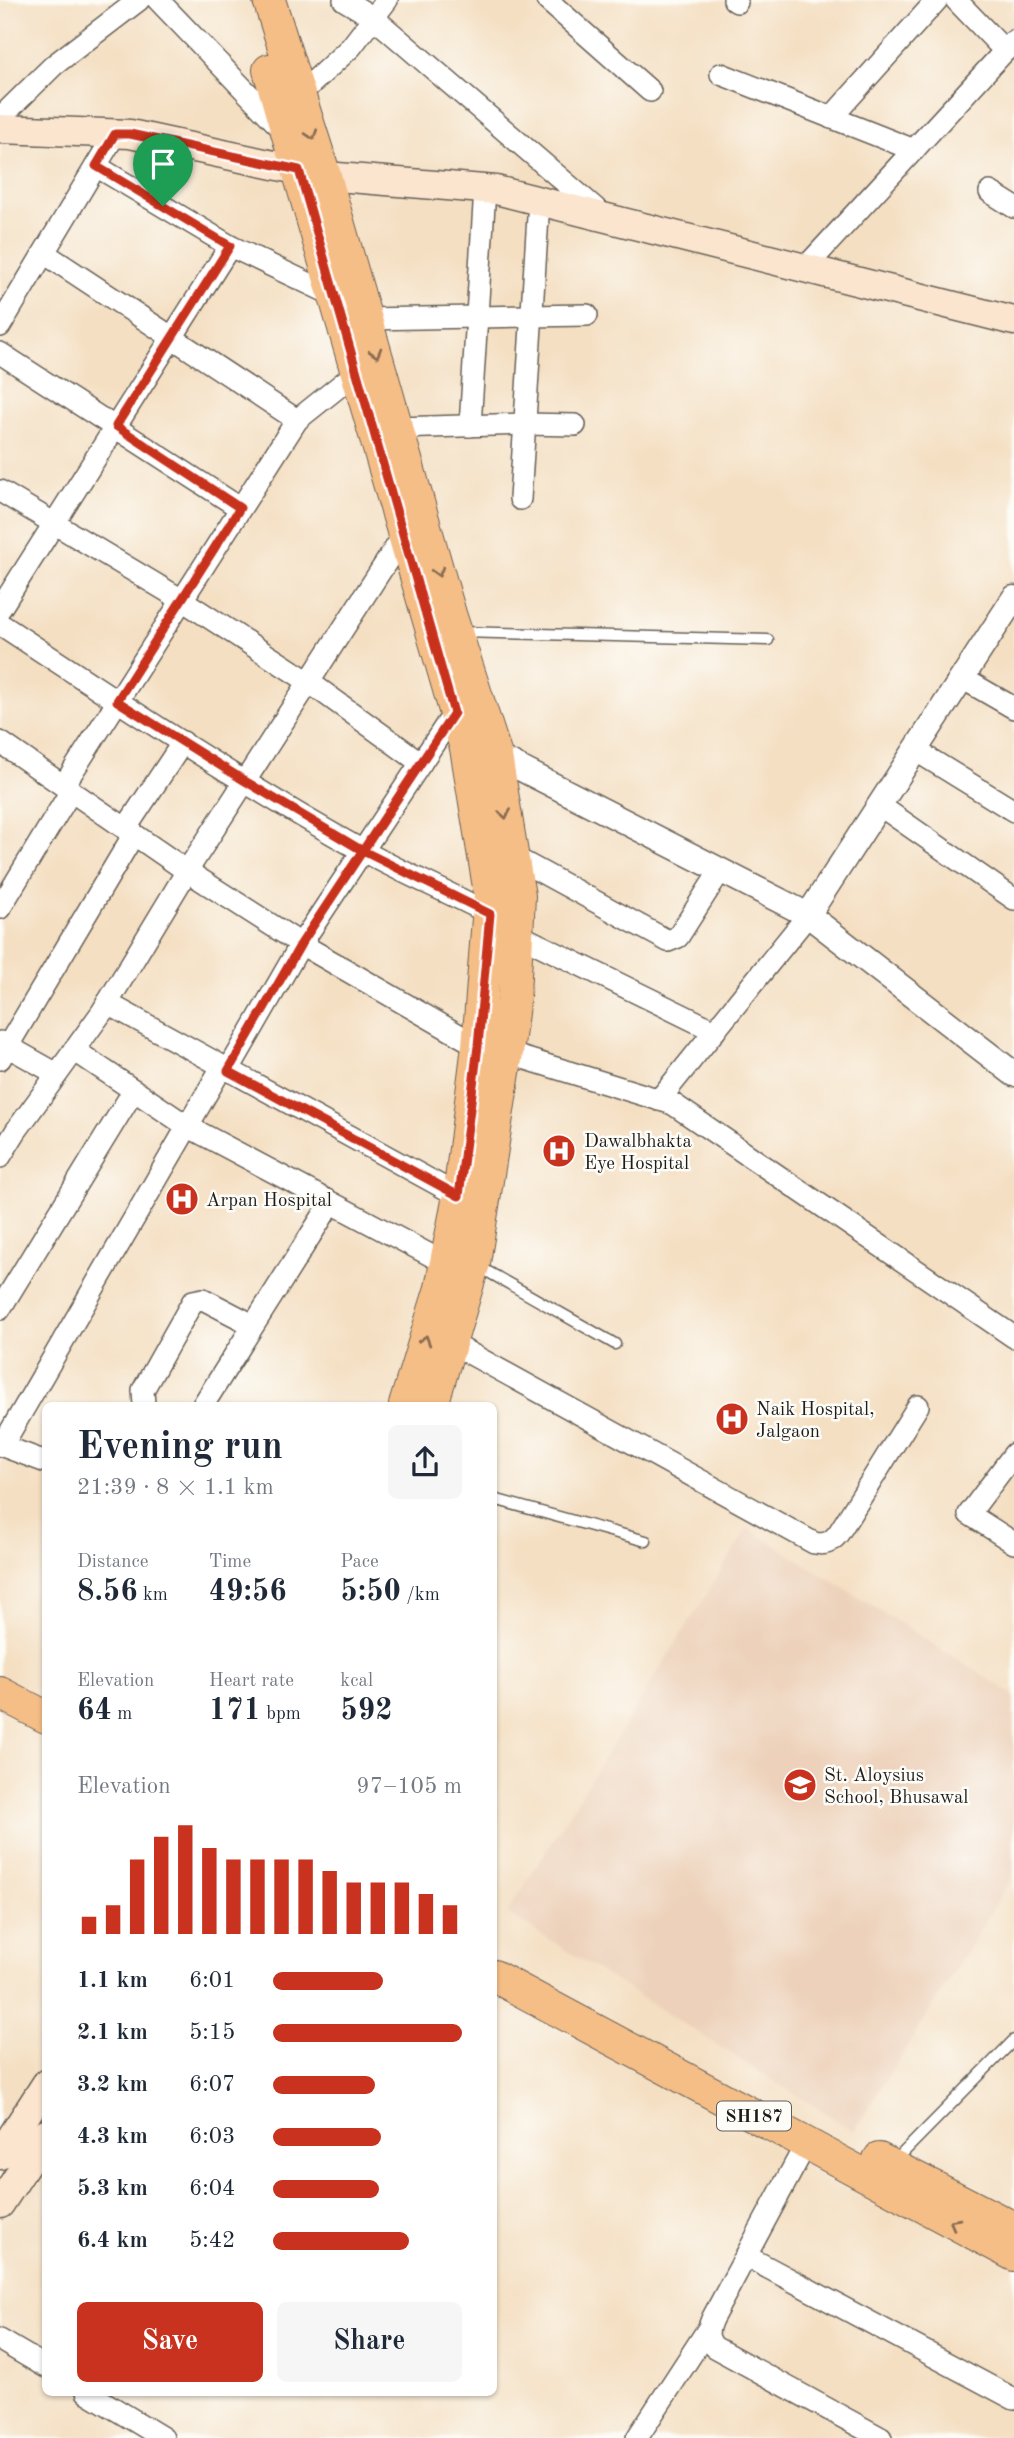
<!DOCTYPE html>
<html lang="en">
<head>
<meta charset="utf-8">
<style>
	body { margin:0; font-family:"Old Standard TT",serif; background:#f6f6f7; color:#1f2937; height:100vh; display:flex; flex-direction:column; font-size:26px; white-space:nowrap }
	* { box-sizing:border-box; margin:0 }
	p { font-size:23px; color:#747a83 }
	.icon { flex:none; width:38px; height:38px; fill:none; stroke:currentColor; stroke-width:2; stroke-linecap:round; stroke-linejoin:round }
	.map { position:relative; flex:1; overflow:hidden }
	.panel { position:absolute; left:42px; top:1402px; width:455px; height:994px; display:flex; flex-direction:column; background:#fff; border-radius:10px; box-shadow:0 2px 5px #0004 }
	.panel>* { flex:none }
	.pin { position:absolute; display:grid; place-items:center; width:60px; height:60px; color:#fff; margin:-72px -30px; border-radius:50% 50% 50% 0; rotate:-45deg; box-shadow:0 0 7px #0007 }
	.pin .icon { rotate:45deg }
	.round { display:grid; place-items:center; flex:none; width:74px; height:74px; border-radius:10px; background:#f6f6f7 }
	.head { display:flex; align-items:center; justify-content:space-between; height:119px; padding:0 35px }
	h1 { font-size:38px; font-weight:800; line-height:52px }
	.stats { display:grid; grid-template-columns:repeat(3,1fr); gap:10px; height:119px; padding:7px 35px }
	.stats div { display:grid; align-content:center }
	.stats b { font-size:30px; font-weight:800 }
	.stats small { font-size:19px; font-weight:400 }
	.stats p { font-size:19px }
	.chart { height:196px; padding:14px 35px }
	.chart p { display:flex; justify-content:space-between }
	.chart svg { width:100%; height:126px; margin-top:7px; stroke:#c8321e; stroke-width:6 }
	.cta { display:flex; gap:14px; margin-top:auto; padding:14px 35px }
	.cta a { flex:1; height:80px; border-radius:10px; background:#c8321e; color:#fff; font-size:28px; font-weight:800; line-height:80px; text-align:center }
	.cta a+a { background:#f6f6f7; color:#1f2937 }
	ul { padding:0 35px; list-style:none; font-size:23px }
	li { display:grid; grid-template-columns:112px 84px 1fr; align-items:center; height:52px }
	li i { height:18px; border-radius:9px; background:#c8321e }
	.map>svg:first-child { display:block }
	.built { fill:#edd1ba }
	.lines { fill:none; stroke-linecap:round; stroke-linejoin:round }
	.service-casing { stroke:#686056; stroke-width:13 }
	.minor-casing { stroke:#686056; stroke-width:24 }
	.tertiary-casing { stroke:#686056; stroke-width:27 }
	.secondary-casing { stroke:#686056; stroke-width:31 }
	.primary-casing { stroke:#686056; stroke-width:34 }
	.service { stroke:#fff; stroke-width:10 }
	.minor { stroke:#fff; stroke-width:21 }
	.tertiary { stroke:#fff; stroke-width:24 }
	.secondary { stroke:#fbe5cf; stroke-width:28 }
	.primary { stroke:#f6be87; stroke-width:32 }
	.oneway { stroke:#896d52 }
	.route-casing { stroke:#fff; stroke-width:14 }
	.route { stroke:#c8321e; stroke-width:9 }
	.labels { text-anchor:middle; stroke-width:5; stroke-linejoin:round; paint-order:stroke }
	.shield { fill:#fdfcf7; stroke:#605f5e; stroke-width:2 }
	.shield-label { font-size:18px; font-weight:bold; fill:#1c1c1c }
	.poi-label { font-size:19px; fill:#1c1c1c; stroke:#fdfcf7; text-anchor:start }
</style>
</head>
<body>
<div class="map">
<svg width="1014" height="2438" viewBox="0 0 1014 2438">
	<rect width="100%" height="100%" fill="#fdfcf7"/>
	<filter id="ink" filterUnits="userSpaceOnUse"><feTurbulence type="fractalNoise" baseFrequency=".0143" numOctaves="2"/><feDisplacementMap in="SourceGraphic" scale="14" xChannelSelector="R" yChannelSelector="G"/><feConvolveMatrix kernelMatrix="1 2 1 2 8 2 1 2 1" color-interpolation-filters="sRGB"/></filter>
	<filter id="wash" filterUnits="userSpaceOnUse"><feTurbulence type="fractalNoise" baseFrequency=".00686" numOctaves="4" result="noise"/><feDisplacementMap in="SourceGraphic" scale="28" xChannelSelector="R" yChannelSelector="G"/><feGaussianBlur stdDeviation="1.57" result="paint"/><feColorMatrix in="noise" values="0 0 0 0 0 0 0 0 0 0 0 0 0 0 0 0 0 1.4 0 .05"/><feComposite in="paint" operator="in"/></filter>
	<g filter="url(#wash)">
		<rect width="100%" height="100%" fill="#f4dfc2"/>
		<!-- built -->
		<path class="built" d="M748,1528L1014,1695V1875L854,2131L507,1913Z"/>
	</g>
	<g filter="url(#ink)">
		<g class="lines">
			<defs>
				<g id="service">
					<path d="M459,632L768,640"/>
					<path d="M476,1265L615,1344"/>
					<path d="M494,1499L646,1541"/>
					<path d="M893,2163L1014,2040"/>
				</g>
				<g id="minor">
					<path d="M158,0L283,130"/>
					<path d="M344,0L374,18L603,215"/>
					<path d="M547,0L650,91"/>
					<path d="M734,0L737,2"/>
					<path d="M956,0L1005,51"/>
					<path d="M721,74L914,150"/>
					<path d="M299,95L351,47L387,0"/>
					<path d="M0,118L54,65L139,0"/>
					<path d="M831,118L937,0"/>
					<path d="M96,166L230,246L335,296"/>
					<path d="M990,192L1014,207"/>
					<path d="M44,253L297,420"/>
					<path d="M805,268L1014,41"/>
					<path d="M366,319L587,315"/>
					<path d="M0,326L115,134"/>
					<path d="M0,353L240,508"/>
					<path d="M470,426L485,189"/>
					<path d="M397,428L525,424L575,425"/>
					<path d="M0,491L182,600L309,682L421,763"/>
					<path d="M520,499L539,201"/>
					<path d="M0,609L230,246"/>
					<path d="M0,624C118,702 237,781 361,850C403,873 448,892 490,914"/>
					<path d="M962,678L1014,708"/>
					<path d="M0,742L187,871L301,944L478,1046"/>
					<path d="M915,750L1014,811"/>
					<path d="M64,785L297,420L357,372"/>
					<path d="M879,805L1014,899"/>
					<path d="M126,828L183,742"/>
					<path d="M512,856L668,941L678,937L720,871"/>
					<path d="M0,908L71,791"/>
					<path d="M517,934L715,1031"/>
					<path d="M107,1003L459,1196"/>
					<path d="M0,1042L57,1074"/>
					<path d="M74,1050L187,1126L447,1264"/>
					<path d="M507,1053L673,1104L1014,1337"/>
					<path d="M0,1059L134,834"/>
					<path d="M228,1071L301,944L454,713"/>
					<path d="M659,1100L808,915"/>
					<path d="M0,1157L16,1131L102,1012L187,871L403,536"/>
					<path d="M0,1309L134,1090"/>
					<path d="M451,1343L814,1543C826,1545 830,1543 838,1534L918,1406"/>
					<path d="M144,1405L143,1390L193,1301L203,1299L253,1325"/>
					<path d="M203,1405L331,1203"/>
					<path d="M0,1445L46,1462"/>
					<path d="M2,1446L222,1067"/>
					<path d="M1014,1454L969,1514L1014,1543"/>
					<path d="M806,2144L712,2319C707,2331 706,2337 714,2347L881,2438"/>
					<path d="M746,2256L1014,2399"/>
					<path d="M0,2340L46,2367"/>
					<path d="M87,2392L163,2438"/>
					<path d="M637,2438L708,2329"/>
				</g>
				<g id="tertiary">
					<path d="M496,756L808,915L1014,1074"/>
					<path d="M808,915L1014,598"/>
				</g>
				<g id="secondary">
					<path d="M0,129L130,134L325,176L496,190L1014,321"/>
					<path d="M0,2155L46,2084"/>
					<path d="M0,2204L46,2134"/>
				</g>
				<g id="primary">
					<path d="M269,0L325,176L450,614L496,756L519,896L514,996L507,1053L474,1263L432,1405"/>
					<path d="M269,70L466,748L490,893L478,1046L459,1196L441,1288L405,1405"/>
					<path d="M0,1693L46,1717"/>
					<path d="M494,1976L1014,2255"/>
					<path d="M879,2159L1014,2228"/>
				</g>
			</defs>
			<!-- service casing -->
			<use href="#service" class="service-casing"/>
			<!-- minor casing -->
			<use href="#minor" class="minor-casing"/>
			<!-- tertiary casing -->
			<use href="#tertiary" class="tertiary-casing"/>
			<!-- secondary casing -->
			<use href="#secondary" class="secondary-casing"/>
			<!-- primary casing -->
			<use href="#primary" class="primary-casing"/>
			<!-- service -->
			<use href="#service" class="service"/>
			<!-- minor -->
			<use href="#minor" class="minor"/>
			<!-- tertiary -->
			<use href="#tertiary" class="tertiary"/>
			<!-- secondary -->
			<use href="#secondary" class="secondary"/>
			<!-- primary -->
			<use href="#primary" class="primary"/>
		</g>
		<!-- one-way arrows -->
		<defs><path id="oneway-chevron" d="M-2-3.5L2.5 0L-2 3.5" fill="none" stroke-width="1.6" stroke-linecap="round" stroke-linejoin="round" transform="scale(1.75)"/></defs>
		<g class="oneway">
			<use href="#oneway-chevron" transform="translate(312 135) rotate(72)"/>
			<use href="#oneway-chevron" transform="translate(376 353) rotate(74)"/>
			<use href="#oneway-chevron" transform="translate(438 572) rotate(74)"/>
			<use href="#oneway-chevron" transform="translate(505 814) rotate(81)"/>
			<use href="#oneway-chevron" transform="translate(425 1340) rotate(-73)"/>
			<use href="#oneway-chevron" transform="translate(954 2223) rotate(-152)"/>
		</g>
	</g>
	<g class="lines" filter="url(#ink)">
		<defs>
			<path id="route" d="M163,206L230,246L116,426L240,508L117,701L245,781L363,851L490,914L478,1046L459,1196L228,1071L301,944L454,713L299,170L130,134H115L96,166L163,206"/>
		</defs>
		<!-- route casing -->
		<use href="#route" class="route-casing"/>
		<!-- route -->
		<use href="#route" class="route"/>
	</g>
	<!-- icons -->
	<defs>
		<symbol id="hospital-disc" viewBox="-11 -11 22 22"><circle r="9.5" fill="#c8321e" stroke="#fdfcf7"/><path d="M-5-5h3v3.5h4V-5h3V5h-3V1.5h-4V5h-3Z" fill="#fff"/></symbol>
		<symbol id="school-disc" viewBox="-11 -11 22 22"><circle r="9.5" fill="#c8321e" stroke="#fdfcf7"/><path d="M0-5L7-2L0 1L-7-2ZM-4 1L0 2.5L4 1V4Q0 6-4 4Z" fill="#fff"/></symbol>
	</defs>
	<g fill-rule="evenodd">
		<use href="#hospital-disc" x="540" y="1132" width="38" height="38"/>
		<use href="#hospital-disc" x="163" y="1180" width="38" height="38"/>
		<use href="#hospital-disc" x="713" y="1400" width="38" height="38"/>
		<use href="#school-disc" x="781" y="1766" width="38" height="38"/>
	</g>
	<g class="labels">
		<!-- shield labels -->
		<rect class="shield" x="717" y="2101.5" width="74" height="29" rx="5"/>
		<g class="shield-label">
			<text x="754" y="2122">SH187</text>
		</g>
		<!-- poi labels -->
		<g class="poi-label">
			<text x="584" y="1147">Dawalbhakta<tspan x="584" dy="22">Eye Hospital</tspan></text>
			<text x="206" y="1206">Arpan Hospital</text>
			<text x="756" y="1415">Naik Hospital,<tspan x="756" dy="22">Jalgaon</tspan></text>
			<text x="824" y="1781">St. Aloysius<tspan x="824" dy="22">School, Bhusawal</tspan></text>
		</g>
	</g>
</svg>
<div class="pin" style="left:163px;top:206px;background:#1e9e55"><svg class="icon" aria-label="arrive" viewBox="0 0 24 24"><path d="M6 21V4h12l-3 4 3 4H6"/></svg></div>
<section class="panel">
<div class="head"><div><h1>Evening run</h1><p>21:39 · 8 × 1.1 km</p></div><a class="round"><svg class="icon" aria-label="share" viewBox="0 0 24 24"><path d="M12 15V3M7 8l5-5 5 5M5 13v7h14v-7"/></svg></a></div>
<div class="stats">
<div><p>Distance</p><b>8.56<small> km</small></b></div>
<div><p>Time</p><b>49:56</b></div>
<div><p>Pace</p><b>5:50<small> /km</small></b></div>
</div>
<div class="stats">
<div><p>Elevation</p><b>64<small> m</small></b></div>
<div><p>Heart rate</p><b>171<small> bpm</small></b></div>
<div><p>kcal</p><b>592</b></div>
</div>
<div class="chart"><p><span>Elevation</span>97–105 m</p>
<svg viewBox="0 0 160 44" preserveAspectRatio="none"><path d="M5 44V38M15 44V34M25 44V18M35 44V10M45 44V6M55 44V14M65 44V18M75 44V18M85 44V18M95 44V18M105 44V22M115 44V26M125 44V26M135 44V26M145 44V30M155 44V34"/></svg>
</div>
<ul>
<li><b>1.1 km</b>6:01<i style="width:58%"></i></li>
<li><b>2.1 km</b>5:15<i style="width:100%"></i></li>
<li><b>3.2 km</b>6:07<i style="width:54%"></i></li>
<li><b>4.3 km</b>6:03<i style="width:57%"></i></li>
<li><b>5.3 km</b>6:04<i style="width:56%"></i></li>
<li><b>6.4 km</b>5:42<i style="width:72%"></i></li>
</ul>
<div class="cta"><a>Save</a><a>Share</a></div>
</section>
</div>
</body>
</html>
